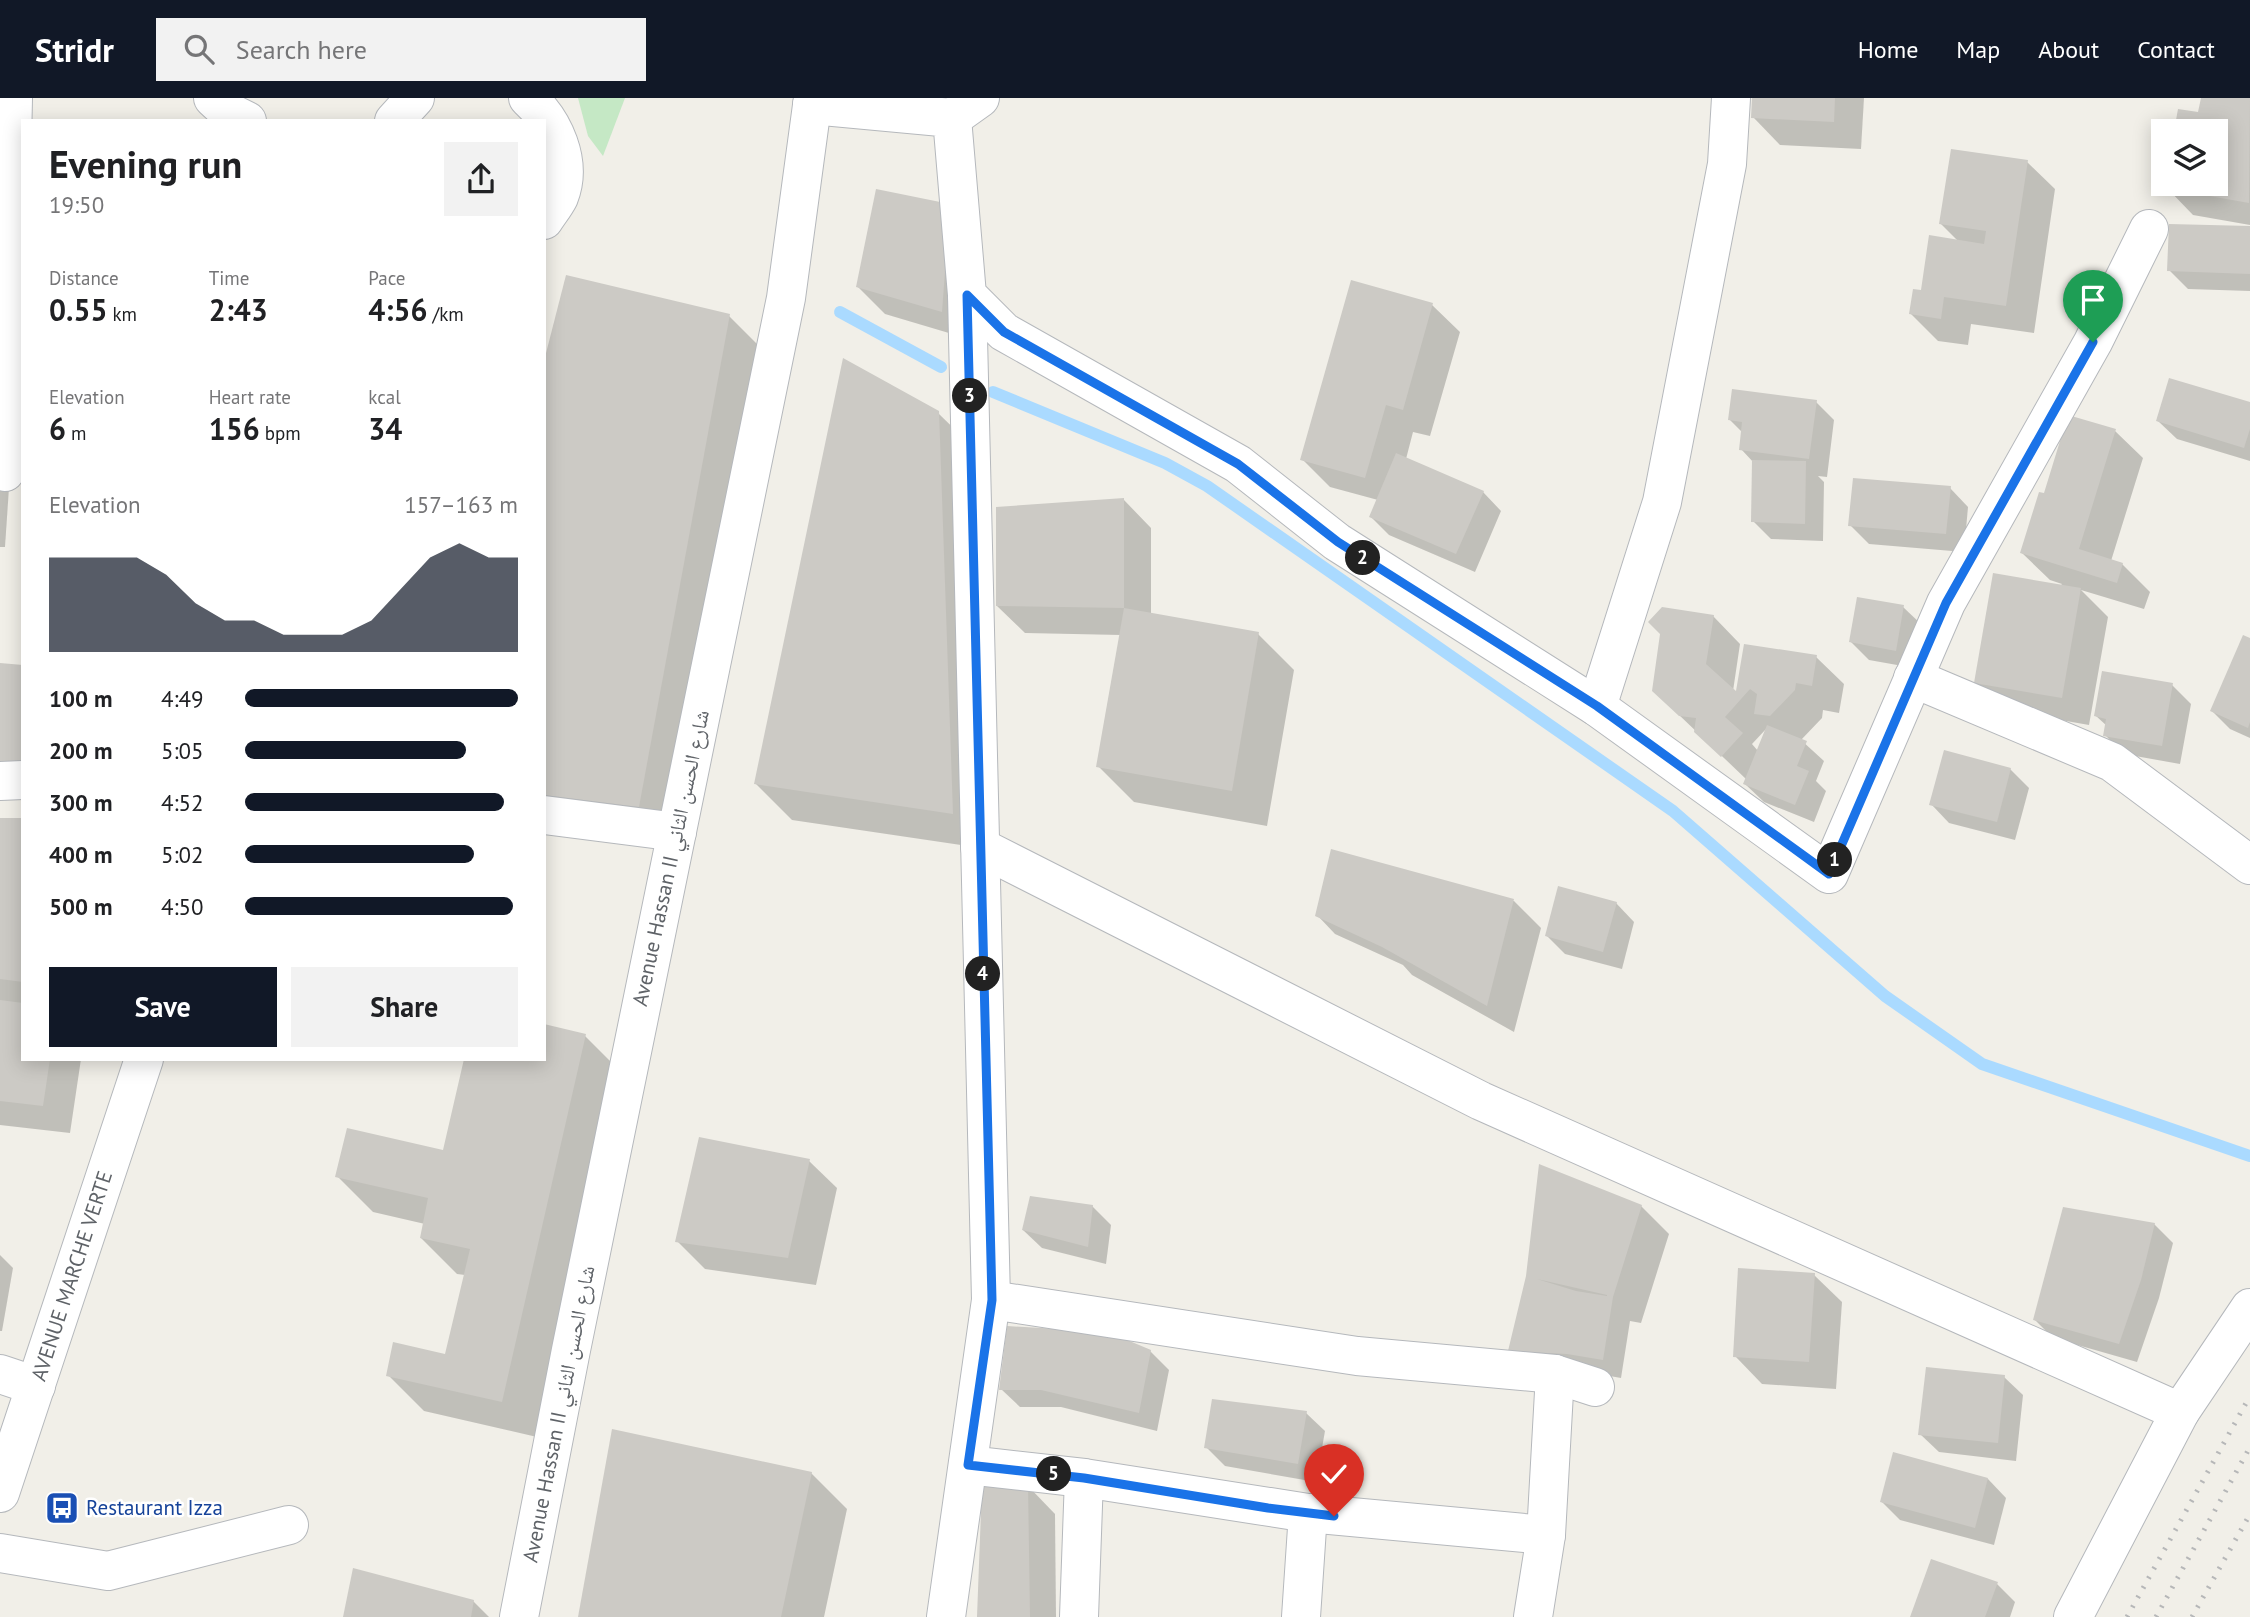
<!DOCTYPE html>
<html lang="en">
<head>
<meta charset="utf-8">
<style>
	body { margin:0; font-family:"PT Sans","Noto Naskh Arabic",sans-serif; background:#f2f2f2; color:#202124; height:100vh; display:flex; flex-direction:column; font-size:26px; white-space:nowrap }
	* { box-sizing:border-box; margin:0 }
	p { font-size:23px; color:#757577 }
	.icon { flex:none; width:38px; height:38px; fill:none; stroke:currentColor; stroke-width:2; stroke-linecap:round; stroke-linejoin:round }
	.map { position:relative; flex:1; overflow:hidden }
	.details { position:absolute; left:21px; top:21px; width:525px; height:942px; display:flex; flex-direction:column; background:#fff; border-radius:0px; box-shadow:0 4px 18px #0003 }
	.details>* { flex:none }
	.buttons { position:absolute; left:2151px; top:21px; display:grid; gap:14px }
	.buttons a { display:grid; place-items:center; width:77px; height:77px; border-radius:0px; background:#fff; box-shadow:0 4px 18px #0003; font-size:35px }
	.pin { position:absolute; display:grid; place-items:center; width:60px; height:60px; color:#fff; margin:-72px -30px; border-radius:50% 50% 50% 0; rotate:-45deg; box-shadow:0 0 7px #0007 }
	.pin .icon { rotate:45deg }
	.km { position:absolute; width:35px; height:35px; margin:-18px; border-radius:50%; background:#222; color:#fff; font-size:19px; line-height:35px; text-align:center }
	.round { display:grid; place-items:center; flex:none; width:74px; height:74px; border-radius:0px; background:#f2f2f2 }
	.head { display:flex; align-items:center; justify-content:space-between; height:119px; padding:0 28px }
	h1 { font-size:38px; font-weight:700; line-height:52px }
	.stats { display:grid; grid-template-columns:repeat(3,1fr); gap:10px; height:119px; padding:7px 28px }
	.stats div { display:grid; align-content:center }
	.stats b { font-size:30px; font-weight:700 }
	.stats small { font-size:19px; font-weight:400 }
	.stats p { font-size:19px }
	.chart { height:196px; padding:14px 28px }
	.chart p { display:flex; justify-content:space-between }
	.chart svg { width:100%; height:126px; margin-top:7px; fill:#111827; opacity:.7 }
	.cta { display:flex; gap:14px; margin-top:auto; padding:14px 28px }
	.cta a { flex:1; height:80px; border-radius:0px; background:#111827; color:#fff; font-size:28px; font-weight:700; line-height:80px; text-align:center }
	.cta a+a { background:#f2f2f2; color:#202124 }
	ul { padding:0 28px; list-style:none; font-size:23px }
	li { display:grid; grid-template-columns:112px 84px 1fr; align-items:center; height:52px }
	li i { height:18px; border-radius:9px; background:#111827 }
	header { display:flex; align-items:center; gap:42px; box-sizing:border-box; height:98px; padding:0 35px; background:#111827; color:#fff }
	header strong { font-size:33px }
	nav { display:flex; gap:38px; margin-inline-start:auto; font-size:24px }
	.search { width:490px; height:63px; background:#f2f2f2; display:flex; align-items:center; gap:18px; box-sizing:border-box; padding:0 24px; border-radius:0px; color:#757577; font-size:26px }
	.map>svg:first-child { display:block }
	.green { fill:#c5e8c5 }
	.shadow { fill:#0003; fill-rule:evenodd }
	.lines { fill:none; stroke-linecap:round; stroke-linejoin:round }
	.stream { stroke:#aadaff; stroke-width:12 }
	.building { fill:#cccac5; fill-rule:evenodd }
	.minor-casing { stroke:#b5b8bc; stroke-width:40 }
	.minor { stroke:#fff; stroke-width:38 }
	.rail { stroke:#b6b7b8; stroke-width:5; stroke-dasharray:2 9; stroke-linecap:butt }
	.route-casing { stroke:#fff; stroke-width:14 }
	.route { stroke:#1a73e8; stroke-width:9 }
	.labels { text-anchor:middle; stroke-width:5; stroke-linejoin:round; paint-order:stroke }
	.street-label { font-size:21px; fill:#5f6368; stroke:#fff }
	.transit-label { font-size:21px; fill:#164399; stroke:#fff; text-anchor:start }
</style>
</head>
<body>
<header>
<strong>Stridr</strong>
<div class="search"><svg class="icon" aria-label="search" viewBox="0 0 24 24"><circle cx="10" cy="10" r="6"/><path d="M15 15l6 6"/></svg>Search here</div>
<nav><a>Home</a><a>Map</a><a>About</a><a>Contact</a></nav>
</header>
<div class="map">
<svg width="2250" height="1519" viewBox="0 0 2250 1519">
	<rect width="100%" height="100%" fill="#f1efe8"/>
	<!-- green -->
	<path class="green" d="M578,0H625L603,58L588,38Z"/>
	<!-- shadow -->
	<g class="shadow">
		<path d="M1754,0H1864L1861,51L1780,47L1753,19Z"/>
		<path d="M2202,0H2250V127L2193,117L2166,89V86H2216V33H2175L2179,13L2199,16Z"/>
		<path d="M0,62L10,375L5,449H0Z"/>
		<path d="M2027,64L2055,91L2034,235L1971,226L1968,247L1938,243L1911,216L1959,144L1941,126Z"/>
		<path d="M950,108L969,241L885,216L858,189Z"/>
		<path d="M2250,130V193L2188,191L2169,172Z"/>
		<path d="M1432,207L1460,234L1430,338L1413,334L1406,361L1483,394L1501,413L1475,474L1389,437L1371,419L1378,402L1330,389L1302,361Z"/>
		<path d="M729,218L765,254L674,744L544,727V270Z"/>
		<path d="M1816,304L1834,322L1827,379L1818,378L1824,384L1823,443L1771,441L1753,423L1754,365L1741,351L1743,335L1730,322Z"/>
		<path d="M2250,306V363L2177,341L2158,323Z"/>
		<path d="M938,315L975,351L988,751L792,722L756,686Z"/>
		<path d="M2115,333L2143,360L2111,463L2122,466L2150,494L2144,511L2081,492L2108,519L2089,627L2004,612L1976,585L2062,486L2050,482L2022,455Z"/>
		<path d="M1950,390L1968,409L1964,454L1869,446L1850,427Z"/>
		<path d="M1124,402L1151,430V517L1258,536L1294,572L1267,728L1134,704L1098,668L1121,537L1025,535L997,508Z"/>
		<path d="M1903,509L1922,527L1914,570L1869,562L1851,544Z"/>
		<path d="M1713,518L1740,546L1733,593L1737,597L1816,559L1844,586L1839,615L1823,612L1822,620L1801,642L1824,663L1816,683L1826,693L1814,724L1764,704L1745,686L1747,682L1654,593ZM1767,630L1758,653L1752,646Z"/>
		<path d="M2250,542V640L2230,631L2212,613Z"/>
		<path d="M2172,587L2191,606L2180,666L2124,656L2105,637L2107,628L2096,618Z"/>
		<path d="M2010,671L2029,690L2015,742L1949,725L1931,706Z"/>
		<path d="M0,722H23V961H81L70,1035L0,1027Z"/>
		<path d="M1514,803L1541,830L1514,934L1412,877L1403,867L1335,836L1317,817Z"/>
		<path d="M1616,805L1634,824L1622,871L1565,856L1547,838Z"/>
		<path d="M585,938L621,974L537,1339L424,1313L388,1277L447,1258L465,1177L457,1176L421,1140L425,1126L373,1114L337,1078L444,1054L466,961H544Z"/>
		<path d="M809,1063L837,1090L816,1187L705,1171L677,1143Z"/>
		<path d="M1092,1108L1111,1127L1106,1166L1042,1150L1023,1132Z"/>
		<path d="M1641,1108L1669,1136L1641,1225L1630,1223L1621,1280L1587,1274L1510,1253L1527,1178Z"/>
		<path d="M2154,1126L2173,1145L2159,1200L2137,1264L2053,1240L2035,1222Z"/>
		<path d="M0,1157L13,1170L2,1233H0Z"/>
		<path d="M1814,1177L1842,1204L1836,1291L1762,1286L1735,1258Z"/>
		<path d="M1150,1253L1169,1272L1157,1333L1061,1309H1020L1001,1291Z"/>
		<path d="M2004,1279L2023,1297L2016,1363L1939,1354L1920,1336Z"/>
		<path d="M1306,1315L1325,1333L1316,1384L1225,1368L1206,1349Z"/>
		<path d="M811,1375L847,1411L824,1519H580Z"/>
		<path d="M1988,1381L2006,1400L1994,1447L1900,1422L1882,1404Z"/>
		<path d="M1028,1388L1055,1416L1056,1519H979Z"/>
		<path d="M1997,1486L2015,1504L2010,1519H1912Z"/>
		<path d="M473,1503L489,1519H344Z"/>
	</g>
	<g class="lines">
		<!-- stream -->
		<g class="stream">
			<path d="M840,214L941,269"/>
			<path d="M993,294L1165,365L1207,388L1673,713L1885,898L1982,966L2250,1058"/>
		</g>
	</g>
	<!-- building -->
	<g class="building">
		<path d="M1752,0H1835L1834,24L1751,20Z"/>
		<path d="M2201,0H2250L2249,105L2164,90L2165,86H2216V33H2174L2178,11L2198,14Z"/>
		<path d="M1951,51L2028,62L2006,208L1944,199L1941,221L1909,216L1913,191L1921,192L1929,137L1984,146L1986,133L1939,126Z"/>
		<path d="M876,91L950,106L942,214L856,189Z"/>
		<path d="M2169,126L2250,128V176L2167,173Z"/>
		<path d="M566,177L730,216L639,709L544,697V263Z"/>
		<path d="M1351,182L1433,205L1403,312L1386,307L1365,380L1300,362Z"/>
		<path d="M843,260L939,313L953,716L754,686Z"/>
		<path d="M2169,280L2250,304V331L2244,350L2156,323Z"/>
		<path d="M1732,291L1817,302L1809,361L1739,352L1742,324L1728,322Z"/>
		<path d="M2068,317L2116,331L2079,451L2123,465L2117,485L2020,455L2039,394L2044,395Z"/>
		<path d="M1396,355L1484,393L1456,456L1369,419Z"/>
		<path d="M1752,362L1806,363L1805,426L1751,424Z"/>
		<path d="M1853,380L1951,388L1946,436L1848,428Z"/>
		<path d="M1124,400V510L996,508V409Z"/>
		<path d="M1993,475L2081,490L2062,600L1974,585Z"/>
		<path d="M1857,499L1904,507L1896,553L1849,544Z"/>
		<path d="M1662,509L1714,517L1706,566L1736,593L1744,546L1817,557L1812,588L1796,585L1795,592L1770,618L1754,616L1757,596L1750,591L1725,619L1743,635L1721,659L1694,634L1696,620L1679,618L1652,593L1660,536L1648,524Z"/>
		<path d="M1124,510L1259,534L1232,693L1096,669Z"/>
		<path d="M2243,537L2250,540V624L2248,630L2210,613Z"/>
		<path d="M0,565L23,567V664H0Z"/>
		<path d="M2102,573L2173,585L2162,648L2103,638L2106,621L2094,618Z"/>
		<path d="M1767,627L1807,643L1797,668L1809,673L1795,707L1743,686Z"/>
		<path d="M1944,652L2011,670L1997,724L1929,707Z"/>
		<path d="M0,720H23V884L0,881Z"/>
		<path d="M1331,751L1514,801L1487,908L1382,849L1315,818Z"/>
		<path d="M1558,788L1617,804L1603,854L1545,838Z"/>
		<path d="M0,902L23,905V961H50L43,1008L0,1003Z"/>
		<path d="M544,926L586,936L502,1304L386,1278L393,1244L445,1256L470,1151L420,1140L428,1100L335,1079L347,1030L443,1052L464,961H544Z"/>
		<path d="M699,1039L810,1061L788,1160L675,1144Z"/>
		<path d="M1539,1066L1642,1107L1613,1199L1603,1262L1567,1256L1508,1253L1526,1178ZM1537,1181L1607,1197V1198L1576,1193Z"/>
		<path d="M1030,1098L1093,1107L1088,1149L1022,1132Z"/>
		<path d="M2063,1109L2155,1125L2141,1182L2119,1246L2033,1222Z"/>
		<path d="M1738,1170L1815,1175L1809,1264L1733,1259Z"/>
		<path d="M1007,1228L1108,1234L1151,1252L1139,1315L1041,1292H999Z"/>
		<path d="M1926,1269L2005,1277L1998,1345L1918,1337Z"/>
		<path d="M1212,1301L1307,1313L1298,1366L1204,1350Z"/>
		<path d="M612,1331L812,1374L781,1519H578Z"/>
		<path d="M1893,1354L1988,1380L1975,1430L1880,1404Z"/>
		<path d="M982,1387H1028L1030,1519H977Z"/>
		<path d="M1931,1461L1998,1484L1985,1519H1910Z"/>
		<path d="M353,1470L474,1502L471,1519H343Z"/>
	</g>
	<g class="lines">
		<defs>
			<g id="minor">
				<path d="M213,0L227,13L247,23"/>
				<path d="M528,0C554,23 573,64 559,99C555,107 549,114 544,122"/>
				<path d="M812,7L952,20L967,197L1004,234L1238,366L1337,444L1597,609L1829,776L1946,505L2093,244L2149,131"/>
				<path d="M952,20L980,0"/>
				<path d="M394,23L415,0"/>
				<path d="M5,374L13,0"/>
				<path d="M1913,580L2112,664L2250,767"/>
				<path d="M1597,609L1662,404L1727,66L1731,0"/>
				<path d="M0,683L23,682"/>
				<path d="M544,717L677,734"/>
				<path d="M980,749L1481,1003L2180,1314L2073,1519"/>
				<path d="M991,1202L1357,1258L1555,1276L1595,1289"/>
				<path d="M0,1276L36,1288"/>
				<path d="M2180,1314L2250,1210"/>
				<path d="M968,1367L1084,1380L1308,1415L1546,1437"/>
				<path d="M0,1395L144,961"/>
				<path d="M0,1455L108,1473L289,1427"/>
				<path d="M519,1519L571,1252L786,200L813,0"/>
				<path d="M946,1519L991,1202L967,197"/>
				<path d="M1079,1519L1084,1380"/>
				<path d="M1301,1519L1308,1415"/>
				<path d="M1533,1519L1546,1437L1555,1276"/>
			</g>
		</defs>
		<!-- minor casing -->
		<use href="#minor" class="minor-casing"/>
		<!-- minor -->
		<use href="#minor" class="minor"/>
		<!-- rail -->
		<g class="rail">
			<path d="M2127,1519L2250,1298"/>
			<path d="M2156,1519L2250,1349"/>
			<path d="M2192,1519L2250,1416"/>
		</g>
	</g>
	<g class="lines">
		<defs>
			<path id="route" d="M1334,1418L1268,1410L1084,1380L968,1367L992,1202L967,197L1004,234L1238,366L1338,444L1597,608L1829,776L1946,505L2093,244"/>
		</defs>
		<!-- route casing -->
		<use href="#route" class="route-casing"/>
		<!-- route -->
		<use href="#route" class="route"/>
	</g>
	<!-- icons -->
	<defs>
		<symbol id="bus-square" viewBox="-11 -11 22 22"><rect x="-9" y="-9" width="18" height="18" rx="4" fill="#1a4fb4" stroke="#fff"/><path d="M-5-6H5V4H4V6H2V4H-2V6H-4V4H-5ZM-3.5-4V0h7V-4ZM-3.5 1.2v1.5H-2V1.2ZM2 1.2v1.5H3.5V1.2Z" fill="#fff"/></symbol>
	</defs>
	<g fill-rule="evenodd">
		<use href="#bus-square" x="43" y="1391" width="38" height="38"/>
	</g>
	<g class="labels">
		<!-- street labels -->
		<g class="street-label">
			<text transform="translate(671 760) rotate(-78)" y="7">Avenue Hassan II شارع الحسن الثاني</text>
			<text transform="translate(72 1178) rotate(-72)" y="7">AVENUE MARCHE VERTE</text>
			<text transform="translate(559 1316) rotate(-79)" y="7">Avenue Hassan II شارع الحسن الثاني</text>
		</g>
		<!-- transit labels -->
		<g class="transit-label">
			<text x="86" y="1417">Restaurant Izza</text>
		</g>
	</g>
</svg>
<div class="buttons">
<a><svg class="icon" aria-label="layers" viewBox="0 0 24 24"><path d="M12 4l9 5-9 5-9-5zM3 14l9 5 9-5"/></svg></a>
</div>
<div class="pin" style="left:2093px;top:244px;background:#1e9e55"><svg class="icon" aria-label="arrive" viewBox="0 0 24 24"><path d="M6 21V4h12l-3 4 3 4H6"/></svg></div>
<div class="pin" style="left:1334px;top:1418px;background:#d93025"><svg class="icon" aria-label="check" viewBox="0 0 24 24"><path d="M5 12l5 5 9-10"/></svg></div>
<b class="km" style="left:1835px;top:762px">1</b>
<b class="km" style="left:1363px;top:460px">2</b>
<b class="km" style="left:970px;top:298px">3</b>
<b class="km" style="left:983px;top:876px">4</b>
<b class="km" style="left:1054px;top:1376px">5</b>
<section class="details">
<div class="head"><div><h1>Evening run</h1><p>19:50</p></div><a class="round"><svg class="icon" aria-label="share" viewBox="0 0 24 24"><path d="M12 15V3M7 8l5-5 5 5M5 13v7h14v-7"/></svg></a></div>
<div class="stats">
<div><p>Distance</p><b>0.55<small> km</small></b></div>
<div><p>Time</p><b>2:43</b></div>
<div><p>Pace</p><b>4:56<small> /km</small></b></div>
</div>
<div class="stats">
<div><p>Elevation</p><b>6<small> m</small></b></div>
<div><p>Heart rate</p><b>156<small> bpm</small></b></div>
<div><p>kcal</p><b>34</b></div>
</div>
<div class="chart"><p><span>Elevation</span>157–163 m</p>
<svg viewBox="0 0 160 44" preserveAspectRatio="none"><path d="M0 44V11L10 11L20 11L30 11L40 17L50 27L60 33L70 33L80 38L90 38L100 38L110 33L120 22L130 11L140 6L150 11L160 11V44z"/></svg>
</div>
<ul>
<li><b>100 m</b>4:49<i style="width:100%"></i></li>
<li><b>200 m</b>5:05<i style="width:81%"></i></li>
<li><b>300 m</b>4:52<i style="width:95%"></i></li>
<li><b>400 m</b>5:02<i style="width:84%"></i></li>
<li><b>500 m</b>4:50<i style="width:98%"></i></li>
</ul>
<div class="cta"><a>Save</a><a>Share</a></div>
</section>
</div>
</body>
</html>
